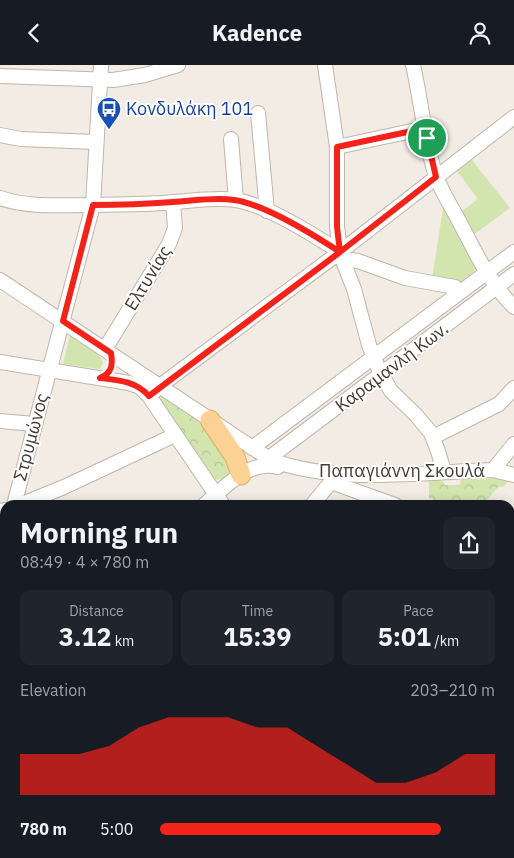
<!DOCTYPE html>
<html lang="en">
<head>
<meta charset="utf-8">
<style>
	body { margin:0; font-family:"IBM Plex Sans",sans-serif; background:#20242c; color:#f1f3f6; height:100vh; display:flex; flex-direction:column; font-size:19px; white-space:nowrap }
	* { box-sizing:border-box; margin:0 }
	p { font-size:16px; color:#9ea1a6 }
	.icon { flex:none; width:28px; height:28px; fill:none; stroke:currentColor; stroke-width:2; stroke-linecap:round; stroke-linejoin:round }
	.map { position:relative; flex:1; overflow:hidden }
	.details { position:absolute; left:0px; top:435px; width:515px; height:359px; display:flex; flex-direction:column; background:#171b24; border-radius:15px 15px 0 0; box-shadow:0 2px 12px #0003 }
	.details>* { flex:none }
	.pin { position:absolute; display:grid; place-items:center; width:42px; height:42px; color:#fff; margin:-21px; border:2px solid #fff; border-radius:50%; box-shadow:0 1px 5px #0007 }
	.round { display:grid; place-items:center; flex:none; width:52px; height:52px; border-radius:10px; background:#20242c }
	.overview { display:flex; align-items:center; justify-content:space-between; height:85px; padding:0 20px }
	h1 { font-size:28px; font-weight:700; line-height:38px }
	.figures { display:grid; grid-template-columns:repeat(3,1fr); gap:8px; height:85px; padding:5px 20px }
	.figures div { display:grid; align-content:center; border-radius:10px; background:#20242c; text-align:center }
	.figures b { font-size:25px; font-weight:700 }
	.figures small { font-size:14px; font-weight:400 }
	.figures p { font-size:14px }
	.chart { height:140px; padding:10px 20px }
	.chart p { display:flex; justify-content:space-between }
	.chart svg { width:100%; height:90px; margin-top:5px; fill:#f42219; opacity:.7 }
	ul { padding:0 20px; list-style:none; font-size:16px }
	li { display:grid; grid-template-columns:80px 60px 1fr; align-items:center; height:38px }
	li i { height:12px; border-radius:6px; background:#f42219 }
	header { display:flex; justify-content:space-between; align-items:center; height:65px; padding:0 20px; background:#171b24; font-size:22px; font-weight:700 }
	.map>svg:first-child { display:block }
	.grass { fill:#d3e5ae }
	.forest { fill:url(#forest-crowns) }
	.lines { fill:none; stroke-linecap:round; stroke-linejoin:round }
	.minor-casing { stroke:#c0b6aa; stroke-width:16 }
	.major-casing { stroke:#e0ad64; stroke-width:21 }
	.minor { stroke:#fff; stroke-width:14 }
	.major { stroke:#fbd294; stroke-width:19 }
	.route-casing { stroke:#fff; stroke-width:10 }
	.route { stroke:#f42219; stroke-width:6 }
	.labels { text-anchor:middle; stroke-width:4; stroke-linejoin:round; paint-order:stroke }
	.transit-label { font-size:18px; fill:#164399; stroke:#fff; text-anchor:start }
	.street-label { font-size:18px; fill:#443c34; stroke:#fff }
</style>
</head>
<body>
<header><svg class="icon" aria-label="back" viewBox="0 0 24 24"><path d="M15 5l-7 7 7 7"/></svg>Kadence<svg class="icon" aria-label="person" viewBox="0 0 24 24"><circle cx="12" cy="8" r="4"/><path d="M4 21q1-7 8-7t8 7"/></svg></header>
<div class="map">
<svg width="514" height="793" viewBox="0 0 514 793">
	<defs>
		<pattern id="forest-crowns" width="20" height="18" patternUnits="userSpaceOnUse" patternTransform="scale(1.25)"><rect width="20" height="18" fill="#d3e5ae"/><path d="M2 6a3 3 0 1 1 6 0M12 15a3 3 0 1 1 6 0" fill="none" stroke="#b6c596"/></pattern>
	</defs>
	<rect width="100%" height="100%" fill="#f2ece4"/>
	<!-- grass -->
	<g class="grass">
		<path d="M472,95L510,143L473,170L462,146L478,134L457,106Z"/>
		<path d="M443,143L477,204L461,217L432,214Z"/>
		<path d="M70,270L98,289L103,298L100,304L63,299Z"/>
		<path d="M196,789H264L266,793H197Z"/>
		<path d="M327,789H398L393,793H329Z"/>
	</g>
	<!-- forest -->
	<g class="forest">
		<path d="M160,330H163L204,359L229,396L230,407C225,413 219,417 211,413L158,333Z"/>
		<path d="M491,410L506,414L508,416L505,421L498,422L483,440H440L437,436L429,433V414L440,413L445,420H460L461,413Z"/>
	</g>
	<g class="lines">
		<defs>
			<g id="minor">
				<path d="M325,0L337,82V162L341,191L354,224L369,280L379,305L391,326L416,350L431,368L438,386L444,407"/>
				<path d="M413,0C421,35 424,71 434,105C439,123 450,139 459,156C475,186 489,218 514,242"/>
				<path d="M0,11L113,15L145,10L178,0"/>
				<path d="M258,48L267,146"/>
				<path d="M0,70L21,74L96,77"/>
				<path d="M231,74L236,135"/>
				<path d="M337,82L426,63"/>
				<path d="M0,133C30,143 59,140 90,140C118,139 146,140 174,137C194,136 215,132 235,135C265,139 314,170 340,187"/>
				<path d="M344,198L352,195L358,196L405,213L455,222L460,227"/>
				<path d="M0,215L271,395C340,420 421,407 493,405L514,410"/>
				<path d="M105,284L169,179L175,163L173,137"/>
				<path d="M0,297L129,318L140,322L149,331L223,440"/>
				<path d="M149,331L161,320L340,187L514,52"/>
				<path d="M0,356L34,359"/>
				<path d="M433,372L499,339L514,323"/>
				<path d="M252,383L514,187"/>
				<path d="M269,393L514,209"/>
				<path d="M493,405L514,379"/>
				<path d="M331,417L395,440"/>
				<path d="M14,440L93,140L101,0"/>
				<path d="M20,440L64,422L175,370"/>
				<path d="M204,440C224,423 249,394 278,402"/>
				<path d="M312,440L335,412"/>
				<path d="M0,446L5,445"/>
				<path d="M510,541L514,546"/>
				<path d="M0,600L5,599"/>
				<path d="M510,619L514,617"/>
				<path d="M0,648L5,656"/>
				<path d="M0,682L5,675"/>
				<path d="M0,696L5,700"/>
				<path d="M0,732L5,735"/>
				<path d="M510,763L514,762"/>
				<path d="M0,765L5,769"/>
				<path d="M45,789L65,793"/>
				<path d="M137,789L140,793"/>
				<path d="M318,789L320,793"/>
				<path d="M461,789L462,793"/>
				<path d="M29,793L30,789"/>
				<path d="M297,793L305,789"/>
				<path d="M404,793L410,789"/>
			</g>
			<path id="major" d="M210,355L235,392L241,410"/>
		</defs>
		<!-- minor casing -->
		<use href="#minor" class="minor-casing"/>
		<!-- major casing -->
		<use href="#major" class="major-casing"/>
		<!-- minor -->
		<use href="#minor" class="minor"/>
		<!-- major -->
		<use href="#major" class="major"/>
	</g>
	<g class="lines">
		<defs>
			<path id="route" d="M427,73L436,112L340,187C314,170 264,139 234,135C214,132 193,136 173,137C147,139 120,140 93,140L63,256L111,288C113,300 112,308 100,313C118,315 136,316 149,331L340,187L337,162V82L426,63L427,73"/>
		</defs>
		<!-- route casing -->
		<use href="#route" class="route-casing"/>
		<!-- route -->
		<use href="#route" class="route"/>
	</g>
	<!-- icons -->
	<defs>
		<symbol id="bus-pin" viewBox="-11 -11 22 30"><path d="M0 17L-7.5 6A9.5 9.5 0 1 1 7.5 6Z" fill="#1a4fb4" stroke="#fff"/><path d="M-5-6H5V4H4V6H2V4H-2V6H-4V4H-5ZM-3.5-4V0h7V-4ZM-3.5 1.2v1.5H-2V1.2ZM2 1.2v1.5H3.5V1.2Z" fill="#fff"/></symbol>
	</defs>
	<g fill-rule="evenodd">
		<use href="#bus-pin" x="95" y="30" width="28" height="38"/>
	</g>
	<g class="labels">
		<!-- transit labels -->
		<g class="transit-label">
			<text x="126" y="50">Κονδυλάκη 101</text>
		</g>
		<!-- street labels -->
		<g class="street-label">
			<text transform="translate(148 213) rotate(-59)" y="6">Ελτυνίας</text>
			<text transform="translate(392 302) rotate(-37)" y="6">Καραμανλή Κων.</text>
			<text transform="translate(31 372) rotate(-75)" y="6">Στρυμώνος</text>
			<text x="402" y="412">Παπαγιάννη Σκουλά</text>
		</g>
	</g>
</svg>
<div class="pin" style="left:427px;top:73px;background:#1e9e55"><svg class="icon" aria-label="arrive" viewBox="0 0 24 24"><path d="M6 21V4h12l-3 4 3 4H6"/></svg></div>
<section class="details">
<div class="overview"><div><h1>Morning run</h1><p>08:49 · 4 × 780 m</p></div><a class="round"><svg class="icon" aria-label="share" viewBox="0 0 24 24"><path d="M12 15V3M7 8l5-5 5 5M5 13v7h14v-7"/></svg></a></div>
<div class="figures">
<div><p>Distance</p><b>3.12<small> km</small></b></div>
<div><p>Time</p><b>15:39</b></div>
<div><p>Pace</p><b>5:01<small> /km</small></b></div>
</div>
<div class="chart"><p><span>Elevation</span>203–210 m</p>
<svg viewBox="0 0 160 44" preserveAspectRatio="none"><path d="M0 44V24L10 24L20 24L30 20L40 11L50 6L60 6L70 6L80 11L90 11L100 20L110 29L120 38L130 38L140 33L150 24L160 24V44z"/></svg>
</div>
<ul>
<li><b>780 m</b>5:00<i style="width:84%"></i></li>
</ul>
</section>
</div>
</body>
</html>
